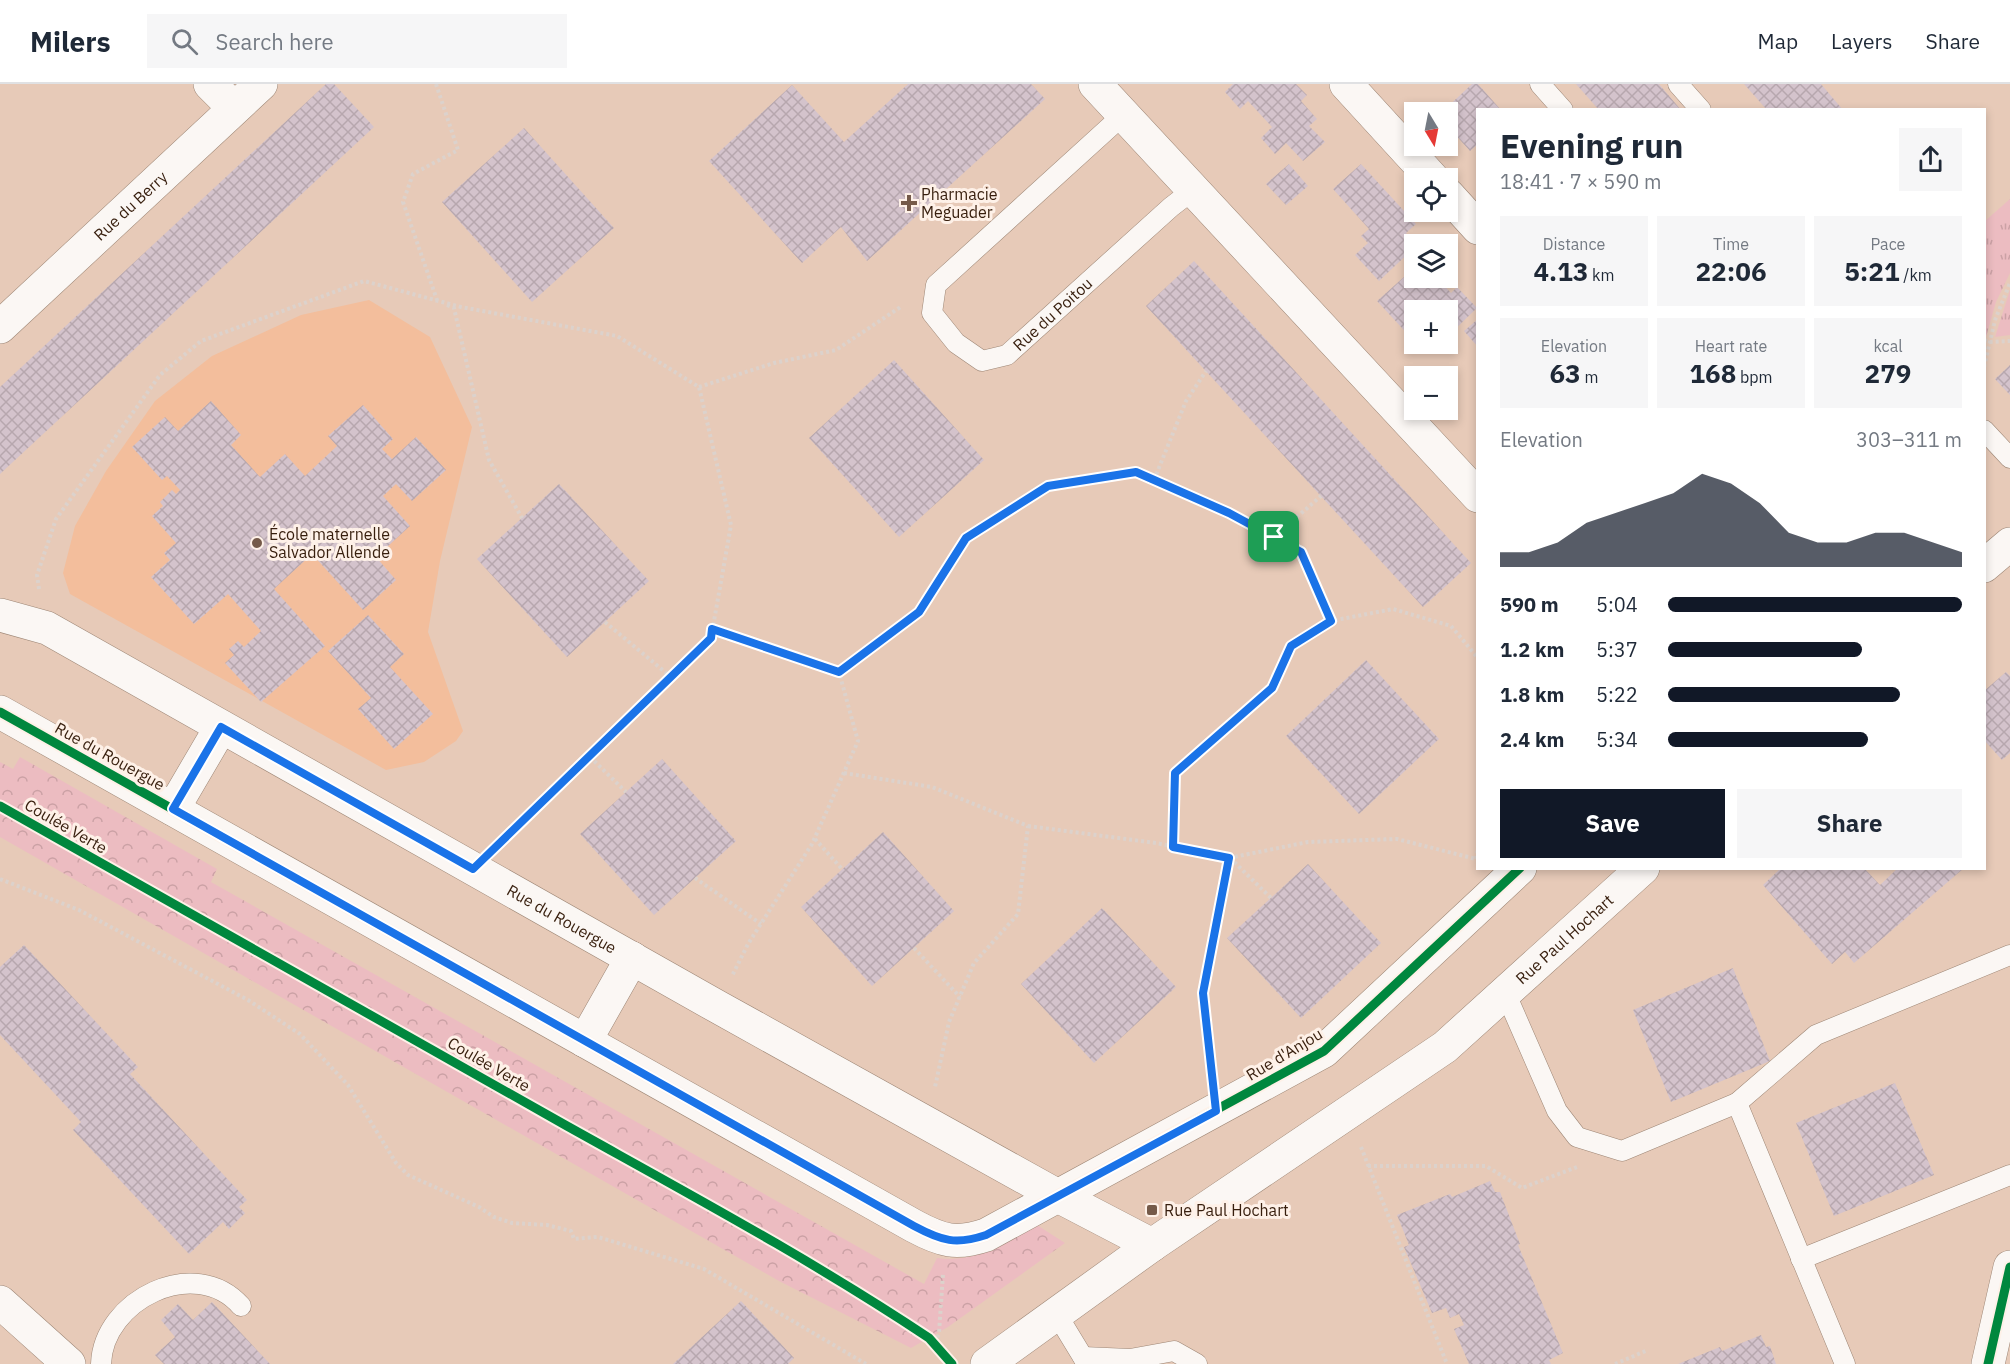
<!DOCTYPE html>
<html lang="en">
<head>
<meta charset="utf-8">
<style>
	body { margin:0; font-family:"IBM Plex Sans",sans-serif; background:#f6f6f7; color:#1f2937; height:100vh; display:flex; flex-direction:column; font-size:22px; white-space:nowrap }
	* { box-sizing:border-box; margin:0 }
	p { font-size:20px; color:#747a83 }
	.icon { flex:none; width:33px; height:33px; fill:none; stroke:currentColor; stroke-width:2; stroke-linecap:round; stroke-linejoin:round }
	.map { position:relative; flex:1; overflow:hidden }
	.sheet { position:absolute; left:1476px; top:24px; width:510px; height:762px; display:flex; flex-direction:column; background:#fff; border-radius:0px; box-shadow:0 3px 9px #0003 }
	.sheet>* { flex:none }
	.needle { width:39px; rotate:170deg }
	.tools { position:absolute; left:1404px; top:18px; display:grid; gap:12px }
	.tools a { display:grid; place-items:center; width:54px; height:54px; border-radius:0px; background:#fff; box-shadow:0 3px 9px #0003; font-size:30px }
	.pin { position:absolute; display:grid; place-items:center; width:51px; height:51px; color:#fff; margin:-26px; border-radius:12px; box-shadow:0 3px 9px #0006 }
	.round { display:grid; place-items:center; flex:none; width:63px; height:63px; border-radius:0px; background:#f6f6f7 }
	.overview { display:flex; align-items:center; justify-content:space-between; height:102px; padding:0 24px }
	h1 { font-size:33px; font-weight:700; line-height:45px }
	.figures { display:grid; grid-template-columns:repeat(3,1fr); gap:9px; height:102px; padding:6px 24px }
	.figures div { display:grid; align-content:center; border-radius:0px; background:#f6f6f7; text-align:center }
	.figures b { font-size:26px; font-weight:700 }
	.figures small { font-size:16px; font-weight:400 }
	.figures p { font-size:16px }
	.chart { height:168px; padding:12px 24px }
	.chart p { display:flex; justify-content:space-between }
	.chart svg { width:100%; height:108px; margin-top:6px; fill:#111827; opacity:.7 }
	.primary-button { display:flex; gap:12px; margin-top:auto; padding:12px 24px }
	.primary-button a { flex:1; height:69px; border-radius:0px; background:#111827; color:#fff; font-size:24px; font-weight:700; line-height:69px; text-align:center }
	.primary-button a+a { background:#f6f6f7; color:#1f2937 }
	ul { padding:0 24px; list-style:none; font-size:20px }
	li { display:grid; grid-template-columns:96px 72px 1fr; align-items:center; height:45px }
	li i { height:15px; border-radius:8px; background:#111827 }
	header { display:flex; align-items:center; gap:36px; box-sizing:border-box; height:84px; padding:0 30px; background:#fff; border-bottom:2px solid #e0e1e3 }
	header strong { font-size:28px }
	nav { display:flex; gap:33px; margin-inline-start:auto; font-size:21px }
	.search { width:420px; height:54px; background:#f6f6f7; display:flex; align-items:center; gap:15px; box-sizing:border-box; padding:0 21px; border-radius:0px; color:#747a83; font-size:22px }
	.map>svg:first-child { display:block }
	.built { fill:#f3be9c }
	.grass { fill:url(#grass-tufts) }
	.park { fill:url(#park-crowns) }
	.building { fill:url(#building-cross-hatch) }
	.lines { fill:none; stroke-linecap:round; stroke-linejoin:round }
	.service-casing { stroke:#9d8675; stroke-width:21 }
	.minor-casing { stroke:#9d8675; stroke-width:34 }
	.path { stroke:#dcd2cc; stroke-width:4; stroke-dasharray:3 3; stroke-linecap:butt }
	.service { stroke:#fbf7f4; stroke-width:20 }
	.minor { stroke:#fbf7f4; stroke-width:33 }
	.cycleway-casing { stroke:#fef1e8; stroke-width:13 }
	.cycleway { stroke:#00873e; stroke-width:9 }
	.route-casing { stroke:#fff; stroke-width:12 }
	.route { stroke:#1a73e8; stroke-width:8 }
	.poi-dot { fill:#755a49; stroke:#fef1e8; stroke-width:2 }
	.labels { text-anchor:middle; stroke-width:6; stroke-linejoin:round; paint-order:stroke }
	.poi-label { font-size:16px; fill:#371e0d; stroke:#fef1e8; text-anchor:start }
	.street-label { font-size:16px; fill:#371e0d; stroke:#fef1e8 }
</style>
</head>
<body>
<header>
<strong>Milers</strong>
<div class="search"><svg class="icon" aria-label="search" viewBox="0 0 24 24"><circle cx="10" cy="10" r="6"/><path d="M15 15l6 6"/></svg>Search here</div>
<nav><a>Map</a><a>Layers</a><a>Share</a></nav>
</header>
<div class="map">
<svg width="2010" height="1280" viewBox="0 0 2010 1280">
	<defs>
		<pattern id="grass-tufts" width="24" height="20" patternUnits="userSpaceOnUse" patternTransform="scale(1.5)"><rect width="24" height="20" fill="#ecbcc1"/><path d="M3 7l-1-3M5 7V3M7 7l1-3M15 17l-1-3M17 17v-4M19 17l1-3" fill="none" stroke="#cba1a5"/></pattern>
		<pattern id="park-crowns" width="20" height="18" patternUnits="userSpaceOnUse" patternTransform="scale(1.5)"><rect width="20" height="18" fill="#ecbcc1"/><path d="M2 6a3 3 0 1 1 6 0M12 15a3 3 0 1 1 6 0" fill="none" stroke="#cba1a5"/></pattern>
		<pattern id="building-cross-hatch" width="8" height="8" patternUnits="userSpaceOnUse" patternTransform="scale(1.5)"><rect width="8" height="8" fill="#d4c3cc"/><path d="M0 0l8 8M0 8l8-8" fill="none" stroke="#b7a7ae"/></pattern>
	</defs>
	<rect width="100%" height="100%" fill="#e7cab8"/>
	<!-- built -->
	<path class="built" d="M369,216L430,253L472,343L440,477L428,548L463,647L456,657L424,678L386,686L70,510L63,489L75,442L106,387L155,317L212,272L301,231Z"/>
	<!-- grass -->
	<g class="grass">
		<path d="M2010,115V189L1996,218L1986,253L1985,137Z"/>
		<path d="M2010,206V251L1995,253Z"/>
	</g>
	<!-- park -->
	<path class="park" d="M20,673L217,785L211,798L924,1200L937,1174C975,1180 1004,1158 1037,1141L1065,1159L948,1243L911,1264L779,1197L0,753V678L13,685Z"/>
	<!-- building -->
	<g class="building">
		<path d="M326,0H334L374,43L0,390V303Z"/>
		<path d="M908,0H1031L1045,15L867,177L841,143L802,179L709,77L792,1L844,58Z"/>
		<path d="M1233,0H1296L1307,11L1301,17L1317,35L1309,42L1325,58L1303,77L1286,59L1275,70L1261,54L1272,43L1248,17L1240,25L1225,8Z"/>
		<path d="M1472,0H1478L1501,26H1478V60L1470,67L1453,48L1448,52V28H1442Z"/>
		<path d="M1576,0H1659L1681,26H1599Z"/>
		<path d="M1744,0H1821L1843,26H1767Z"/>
		<path d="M524,44L614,144L532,218L442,118Z"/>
		<path d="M1289,80L1308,102L1286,121L1266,100Z"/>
		<path d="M1361,80L1416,140L1406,149L1416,160L1414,164L1379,197L1355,171L1368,159L1361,152L1369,145L1333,105Z"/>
		<path d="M1194,177L1471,479L1423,523L1146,222Z"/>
		<path d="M1413,185L1414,194H1420L1431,204L1439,196L1451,209L1457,203L1477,224L1448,252V226H1414V257L1377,217Z"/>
		<path d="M1478,235V263L1464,247Z"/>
		<path d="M1417,260H1439L1427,270Z"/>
		<path d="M894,276L984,376L899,453L809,354Z"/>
		<path d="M2010,281V311L1995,295Z"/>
		<path d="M211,317L241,351L231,361L260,393L285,370L305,392L337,362L328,352L363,321L393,355L382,365L392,375L416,353L446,386L412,417L396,400L383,412L410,442L376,473L396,496L363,526L312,470L274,505L325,562L261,618L225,579L234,571L229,565L238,557L244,563L261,547L228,510L194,540L151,493L170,476L164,469L176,459L152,432L163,422L160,418L172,406L176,410L180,406L167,392L162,396L132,363L165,333L178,347Z"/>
		<path d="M559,400L649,497L567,573L477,475Z"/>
		<path d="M368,531L404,570L390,583L433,630L394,665L358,625L371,614L328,567Z"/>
		<path d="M1366,576L1439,655L1359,730L1286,652Z"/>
		<path d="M2006,588L2010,592V669L2002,676L1984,656V607Z"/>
		<path d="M662,675L736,757L654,831L580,750Z"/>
		<path d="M883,748L954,827L872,902L801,823Z"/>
		<path d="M1308,780L1381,859L1301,934L1227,854Z"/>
		<path d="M1781,784H1864L1880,801L1898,784H1964L1854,879L1845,868L1832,880L1763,801Z"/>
		<path d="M1102,824L1176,903L1094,979L1021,900Z"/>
		<path d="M24,861L138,983L130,990L247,1116L239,1123L245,1129L229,1145L223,1138L189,1170L73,1046L81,1038L0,951V883Z"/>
		<path d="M1733,884L1770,977L1671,1018L1633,926Z"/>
		<path d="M1895,999L1934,1091L1834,1132L1796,1039Z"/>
		<path d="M1490,1097L1495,1108H1500L1520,1160L1518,1161L1563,1269L1549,1276L1551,1280H1469L1454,1245L1464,1241L1459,1230L1450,1234L1446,1224L1432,1229L1404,1163L1409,1161L1397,1131L1450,1110L1452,1113Z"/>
		<path d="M741,1217L794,1274L788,1280H673Z"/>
		<path d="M212,1218L270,1280H164L155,1271L175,1253L161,1236L178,1220L193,1236Z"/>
		<path d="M1761,1251L1766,1263L1770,1262L1776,1280H1678L1720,1263L1722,1267Z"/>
	</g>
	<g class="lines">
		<defs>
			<g id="service">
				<path d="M1540,0L1563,26"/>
				<path d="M1678,0L1701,26"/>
				<path id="s1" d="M1123,31L936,201L932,229L956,259L982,277L1007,271L1171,123L1193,106"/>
				<path d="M1984,346L2010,374"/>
				<path d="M1505,908L1557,1027L1577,1053L1622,1067L1737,1019L1845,1280"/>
				<path d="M1737,1019L1816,951L2010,871"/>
				<path d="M1801,1175L2010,1091"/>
				<path d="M1056,1229L1087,1280"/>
				<path d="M1083,1273L1130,1275L1174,1267L1197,1280"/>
				<path d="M101,1280C103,1216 195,1170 241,1222"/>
			</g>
			<g id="minor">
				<path d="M210,0L234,24"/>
				<path d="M1095,0L1478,412"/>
				<path d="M1346,0L1432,94"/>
				<path d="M1448,111L1478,144"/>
				<path id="s2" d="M0,243L261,0"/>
				<path d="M1984,482L2010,460"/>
				<path id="s3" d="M0,531L47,544L718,923L1058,1112L1152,1161"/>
				<path d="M0,628L914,1142C942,1157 956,1161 986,1151L1324,967L1520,784"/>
				<path d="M173,725L221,643"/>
				<path d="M585,957L632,874"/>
				<path d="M0,1218L69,1280"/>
				<path id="s4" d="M987,1280L1152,1161L1445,963L1643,784"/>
				<path d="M1988,1280L2010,1183"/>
			</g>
		</defs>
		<!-- service casing -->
		<use href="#service" class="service-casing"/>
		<!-- minor casing -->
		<use href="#minor" class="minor-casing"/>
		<!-- path -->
		<g class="path">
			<path d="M436,0L458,66L413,90L403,118L437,216"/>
			<path d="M447,221L454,224L489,376L522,434"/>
			<path d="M1984,256L1990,258L2010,257"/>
			<path d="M1984,283L1995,236L2010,199"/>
			<path d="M699,303L774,279L836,266L902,222"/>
			<path d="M1154,396L1186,317L1206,287"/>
			<path d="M1274,453L1321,412"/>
			<path d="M39,505L37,491L56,435L160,291L201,257L364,197L461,223L617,252L699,303L731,441L711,554L500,759"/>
			<path d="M605,538L671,593"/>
			<path d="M712,545L839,588L858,657L812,760L748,860L732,892"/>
			<path d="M839,588L919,528L966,454L1048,402L1136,388L1229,429L1301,468L1331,537"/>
			<path d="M590,673L626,708"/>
			<path d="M844,689L932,703L1028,742L1018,830L974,879L949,938L935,1003"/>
			<path d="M0,722C188,830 378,935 567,1042C689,1110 812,1176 929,1254L950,1278"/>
			<path d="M1028,742L1156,759L1229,774L1203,909L1212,989"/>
			<path d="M815,755L842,785"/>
			<path d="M1174,763L1175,689L1272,604L1291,562L1331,537L1393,525L1451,542L1478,574"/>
			<path d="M1229,774L1308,758L1397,755L1476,775"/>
			<path d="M1230,774L1271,814"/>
			<path d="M1476,775L1478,765"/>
			<path d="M695,794L761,840"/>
			<path d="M0,795L79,826L248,916L300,950L348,1001L396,1079L408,1091L479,1123L494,1133L512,1139L547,1141L571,1147L574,1155L598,1153L704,1185L866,1280"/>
			<path d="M914,864L960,913"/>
			<path d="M1361,1063L1447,1280"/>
			<path d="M1368,1082H1486L1522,1104L1577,1083"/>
			<path d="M935,1259L939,1249L943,1190"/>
			<path d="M1615,1280L1648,1266"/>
		</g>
		<!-- service -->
		<use href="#service" class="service"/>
		<!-- minor -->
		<use href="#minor" class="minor"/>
		<defs>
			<g id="cycleway">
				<path d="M0,628L914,1142C942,1157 956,1161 986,1151L1324,967L1520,784"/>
				<path d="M0,722C188,830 378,935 567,1042C689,1110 812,1176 929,1254L952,1280"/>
				<path d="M1988,1280L2010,1183"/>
			</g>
		</defs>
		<!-- cycleway casing -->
		<use href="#cycleway" class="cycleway-casing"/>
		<!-- cycleway -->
		<use href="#cycleway" class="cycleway"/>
	</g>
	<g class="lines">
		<defs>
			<path id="route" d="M1136,388L1229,429L1301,468L1331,537L1291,562L1272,604L1175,689L1173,763L1229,774L1203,909L1216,1027L986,1151C956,1161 942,1157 914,1142L173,725L221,643L473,785L711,554L712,545L839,588L919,528L966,454L1048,402Z"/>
		</defs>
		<!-- route casing -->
		<use href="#route" class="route-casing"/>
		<!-- route -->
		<use href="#route" class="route"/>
	</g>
	<!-- markers -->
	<g class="poi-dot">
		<path d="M906 110h6v6h6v6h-6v6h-6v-6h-6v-6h6z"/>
		<circle cx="257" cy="459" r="6"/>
		<rect x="1146" y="1120" width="12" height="12" rx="3"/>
	</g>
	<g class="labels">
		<!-- poi labels -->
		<g class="poi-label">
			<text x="921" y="116">Pharmacie<tspan x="921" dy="18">Meguader</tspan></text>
			<text x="269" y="456">École maternelle<tspan x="269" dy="18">Salvador Allende</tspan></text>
			<text x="1164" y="1132">Rue Paul Hochart</text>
		</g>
		<!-- street labels -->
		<g class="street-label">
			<text dy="6" stroke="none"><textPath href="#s2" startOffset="178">Rue du Berry</textPath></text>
			<text dy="6" stroke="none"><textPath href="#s1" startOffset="438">Rue du Poitou</textPath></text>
			<text transform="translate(110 672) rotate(29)" y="6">Rue du Rouergue</text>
			<text transform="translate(66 742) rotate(30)" y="6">Coulée Verte</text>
			<text dy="6" stroke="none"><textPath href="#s3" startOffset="640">Rue du Rouergue</textPath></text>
			<text dy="6" stroke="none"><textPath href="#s4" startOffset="718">Rue Paul Hochart</textPath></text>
			<text transform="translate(1284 970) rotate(-31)" y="6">Rue d'Anjou</text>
			<text transform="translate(489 980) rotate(30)" y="6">Coulée Verte</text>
		</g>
	</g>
</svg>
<div class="tools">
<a><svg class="needle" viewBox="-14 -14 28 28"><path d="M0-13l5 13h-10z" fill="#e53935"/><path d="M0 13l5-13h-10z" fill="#747a83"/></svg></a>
<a><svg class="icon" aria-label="locate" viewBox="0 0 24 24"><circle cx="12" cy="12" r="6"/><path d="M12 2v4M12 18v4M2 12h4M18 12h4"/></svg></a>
<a><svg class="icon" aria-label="layers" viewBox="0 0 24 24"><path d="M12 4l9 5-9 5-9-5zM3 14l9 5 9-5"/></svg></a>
<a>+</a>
<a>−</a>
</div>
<div class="pin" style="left:1274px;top:453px;background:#1e9e55"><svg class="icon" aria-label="arrive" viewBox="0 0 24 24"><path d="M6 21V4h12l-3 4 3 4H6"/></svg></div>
<section class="sheet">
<div class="overview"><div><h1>Evening run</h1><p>18:41 · 7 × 590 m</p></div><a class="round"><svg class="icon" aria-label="share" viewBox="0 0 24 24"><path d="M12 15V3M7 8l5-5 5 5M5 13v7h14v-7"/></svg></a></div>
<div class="figures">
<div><p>Distance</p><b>4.13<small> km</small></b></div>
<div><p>Time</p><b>22:06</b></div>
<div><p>Pace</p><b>5:21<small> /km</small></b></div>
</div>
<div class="figures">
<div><p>Elevation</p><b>63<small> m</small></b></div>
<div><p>Heart rate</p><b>168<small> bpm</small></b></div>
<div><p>kcal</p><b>279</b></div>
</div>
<div class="chart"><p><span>Elevation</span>303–311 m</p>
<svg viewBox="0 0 160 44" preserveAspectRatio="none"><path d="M0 44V38L10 38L20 34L30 26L40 22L50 18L60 14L70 6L80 10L90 18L100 30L110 34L120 34L130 30L140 30L150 34L160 38V44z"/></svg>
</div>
<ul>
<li><b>590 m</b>5:04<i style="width:100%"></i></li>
<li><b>1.2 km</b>5:37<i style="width:66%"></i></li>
<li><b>1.8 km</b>5:22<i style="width:79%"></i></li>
<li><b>2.4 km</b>5:34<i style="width:68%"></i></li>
</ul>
<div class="primary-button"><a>Save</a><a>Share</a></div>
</section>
</div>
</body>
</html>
